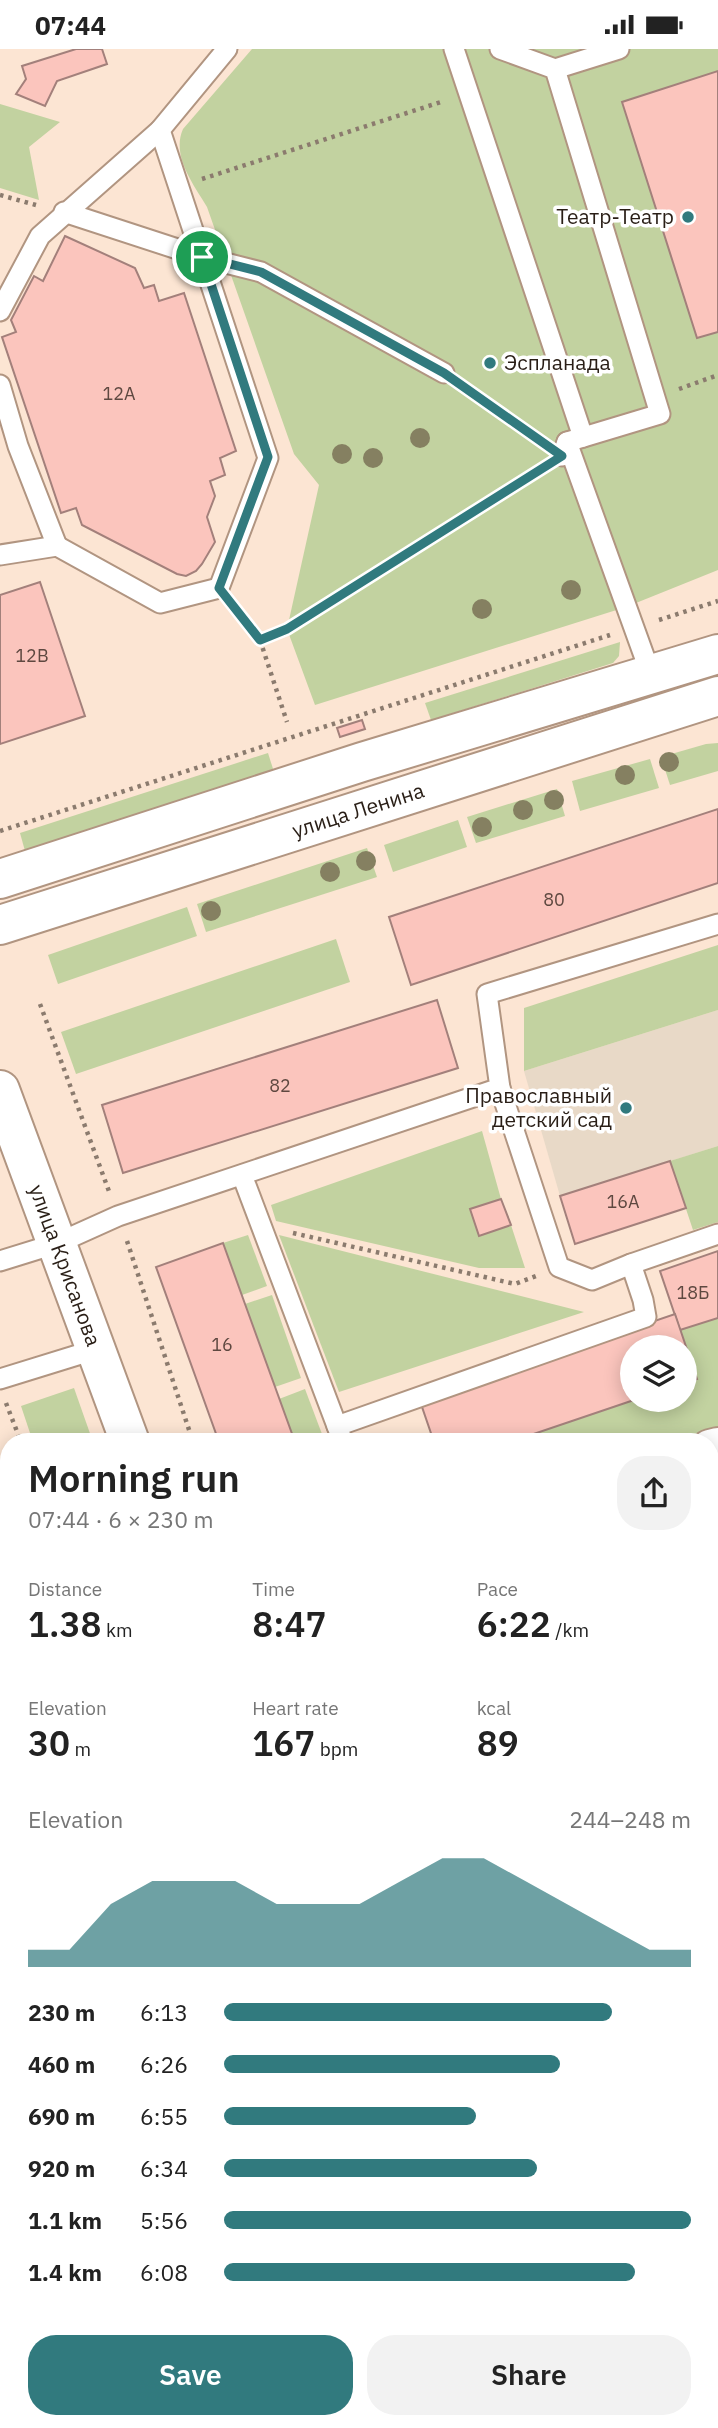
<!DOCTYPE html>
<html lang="en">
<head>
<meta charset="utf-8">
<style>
	body { margin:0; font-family:"IBM Plex Sans",sans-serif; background:#f2f2f2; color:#222; height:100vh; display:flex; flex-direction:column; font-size:26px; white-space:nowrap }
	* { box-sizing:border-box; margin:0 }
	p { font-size:23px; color:#767676 }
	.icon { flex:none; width:38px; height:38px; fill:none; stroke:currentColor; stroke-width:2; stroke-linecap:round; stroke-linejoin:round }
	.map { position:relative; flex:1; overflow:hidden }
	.details { position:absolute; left:0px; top:1384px; width:719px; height:996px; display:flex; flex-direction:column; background:#fff; border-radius:28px 28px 0 0; box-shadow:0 4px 18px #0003 }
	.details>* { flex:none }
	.controls { position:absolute; left:620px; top:1286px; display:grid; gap:14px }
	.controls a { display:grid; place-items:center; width:77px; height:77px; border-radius:50%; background:#fff; box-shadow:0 4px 18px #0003; font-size:35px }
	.pin { position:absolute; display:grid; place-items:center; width:60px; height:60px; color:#fff; margin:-30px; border:4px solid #fff; border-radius:50%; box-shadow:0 2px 7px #0007 }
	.round { display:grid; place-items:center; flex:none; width:74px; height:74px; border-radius:28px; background:#f2f2f2 }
	.head { display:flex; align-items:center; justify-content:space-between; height:119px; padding:0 28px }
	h1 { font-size:38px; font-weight:600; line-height:52px }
	.figures { display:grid; grid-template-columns:repeat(3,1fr); gap:10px; height:119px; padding:7px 28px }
	.figures div { display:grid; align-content:center }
	.figures b { font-size:35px; font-weight:600 }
	.figures small { font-size:19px; font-weight:400 }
	.figures p { font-size:19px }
	.chart { height:196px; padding:14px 28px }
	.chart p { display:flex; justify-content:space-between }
	.chart svg { width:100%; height:126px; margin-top:7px; fill:#317a7e; opacity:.7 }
	.cta { display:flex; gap:14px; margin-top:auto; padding:14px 28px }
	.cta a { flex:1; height:80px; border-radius:28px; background:#317a7e; color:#fff; font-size:28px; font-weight:600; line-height:80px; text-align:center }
	.cta a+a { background:#f2f2f2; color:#222 }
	ul { padding:0 28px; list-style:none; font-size:23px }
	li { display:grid; grid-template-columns:112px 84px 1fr; align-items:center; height:52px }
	li i { height:18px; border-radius:9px; background:#317a7e }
	.status { display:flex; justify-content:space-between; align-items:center; height:49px; padding:0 35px; background:#fff; direction:ltr }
	.status svg { height:19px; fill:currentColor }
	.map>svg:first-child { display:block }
	.education { fill:#e8d9c7 }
	.green { fill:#c2d2a0 }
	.building { fill:#fbc5bd; stroke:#a3807b; stroke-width:2 }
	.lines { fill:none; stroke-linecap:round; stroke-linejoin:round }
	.service-casing { stroke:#b19581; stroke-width:23 }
	.minor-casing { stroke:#b19581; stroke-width:42 }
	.secondary-casing { stroke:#b19581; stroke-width:42 }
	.primary-casing { stroke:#b19581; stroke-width:42 }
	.path { stroke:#8b7b6e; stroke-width:4.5; stroke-dasharray:3.5 5; stroke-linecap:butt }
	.service { stroke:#fff; stroke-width:19 }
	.minor { stroke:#fff; stroke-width:38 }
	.secondary { stroke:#fff; stroke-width:38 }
	.primary { stroke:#fff; stroke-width:38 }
	.tree { fill:#858061 }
	.route-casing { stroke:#fff; stroke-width:14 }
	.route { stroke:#317a7e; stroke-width:9 }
	.poi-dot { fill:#317a7e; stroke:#fff; stroke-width:2.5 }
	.labels { text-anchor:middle; stroke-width:7; stroke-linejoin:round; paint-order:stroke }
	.number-label { font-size:18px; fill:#5e4840 }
	.poi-label { font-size:21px; fill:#291e16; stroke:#fff; text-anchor:end }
	.street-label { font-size:21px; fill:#291e16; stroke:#fff }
</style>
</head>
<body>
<div class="status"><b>07:44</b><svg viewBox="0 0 49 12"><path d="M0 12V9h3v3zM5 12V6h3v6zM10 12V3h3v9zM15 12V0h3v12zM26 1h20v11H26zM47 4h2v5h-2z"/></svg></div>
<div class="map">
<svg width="718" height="2379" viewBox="0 0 718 2379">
	<rect width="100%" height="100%" fill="#fce5d3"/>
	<!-- education -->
	<g class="education">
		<path d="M718,961V1097L560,1147L524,1022Z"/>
		<path d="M718,1765V1887L711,1890V1767Z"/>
	</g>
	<!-- green -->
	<g class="green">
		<path d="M252,0H718V521L626,558L315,656L287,580L319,436L294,405L207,158C194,136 171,107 183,80Z"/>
		<path d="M0,55L60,73L29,98L39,151L0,139Z"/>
		<path d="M620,593L619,607L613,614L431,671L425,654Z"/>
		<path d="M718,694V722L670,736L661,708L706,695Z"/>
		<path d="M268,704L274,723L25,802L20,784Z"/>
		<path d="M650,710L659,739L580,762L572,732Z"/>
		<path d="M557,740L565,767L476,794L467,768Z"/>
		<path d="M458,771L467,798L393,823L384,796Z"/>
		<path d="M367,799L377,828L206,883L197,855Z"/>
		<path d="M187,858L197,887L58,935L48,906Z"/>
		<path d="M336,890L350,933L76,1025L61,983Z"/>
		<path d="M718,896V961L524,1022V959Z"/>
		<path d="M482,1082L501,1150L471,1160L480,1187L511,1176L525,1219H479L276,1172L271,1156Z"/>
		<path d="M718,1097V1173L693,1181L670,1112Z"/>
		<path d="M248,1186L267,1237L242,1246L223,1194Z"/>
		<path d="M279,1186L584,1263L339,1343Z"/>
		<path d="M272,1246L301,1329L275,1338L245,1255Z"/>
		<path d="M718,1269V1392L510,1393L634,1351H684V1334L696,1330L680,1281Z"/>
		<path d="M74,1339L93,1393H33L21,1357Z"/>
		<path d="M305,1340L325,1393H295L279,1350Z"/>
	</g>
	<!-- building -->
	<g class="building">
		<path d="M76,0H102L107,15L57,32L45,57L16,45L26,30L22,17Z"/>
		<path d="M718,22V283L697,289L622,53Z"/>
		<path d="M65,187L135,219L144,239L154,236L159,252L184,244L236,402L220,409L225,426L210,432L215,447L207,468L215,493L202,515L196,522L186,527L177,525L82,476L76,459L61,464L2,288L16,283L11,271L34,227L43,232Z"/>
		<path d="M40,533L85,667L0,695V546Z"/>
		<path d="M362,671L365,680L340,688L337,679Z"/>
		<path d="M718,760V834L411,936L389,868Z"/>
		<path d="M437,951L458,1019L123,1124L102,1056Z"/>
		<path d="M670,1112L686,1159L575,1195L560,1147Z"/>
		<path d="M501,1150L511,1176L479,1187L470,1160Z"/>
		<path d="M223,1194L245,1255L295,1393H219L156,1218Z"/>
		<path d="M718,1202V1269L680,1281L660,1222Z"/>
		<path d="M675,1265L697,1330L684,1334V1298H632V1351H634L510,1393H434L420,1352Z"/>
		<path d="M718,1463V1532L710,1535V1465Z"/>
		<path d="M718,1684V1760L712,1761L710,1686Z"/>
		<path d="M9,1695V1762L0,1765V1698Z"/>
		<path d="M9,1939V2009L0,2012V1942Z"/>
		<path d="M718,2001V2076L710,2078V2003Z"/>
		<path d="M9,2194V2265L1,2268L0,2198Z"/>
		<path d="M718,2261V2379H675L673,2371H710V2264Z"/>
	</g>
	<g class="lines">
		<defs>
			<g id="service">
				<path d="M454,0L583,388"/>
				<path d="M500,0L555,20L660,365L567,393L562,407"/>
				<path d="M555,20L619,0"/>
				<path d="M64,163L202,208L261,223L444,324"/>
				<path d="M0,262L40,187L160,81"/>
				<path d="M0,336L18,397L57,497"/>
				<path d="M567,393L651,626"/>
				<path d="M0,506L57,497L160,554L219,539L268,409L160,81L227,0"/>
				<path d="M500,1039L559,1218L592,1231L631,1215"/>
				<path d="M242,1126L343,1393"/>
				<path d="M0,1212L58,1194L118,1167L500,1039L487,945L718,875"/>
				<path d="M0,1330L97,1300"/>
				<path d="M337,1377L646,1268L643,1251L631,1215L718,1185"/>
				<path d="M710,1569L718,1566"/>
				<path d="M0,1673L9,1671"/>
				<path d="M0,1924L9,1922"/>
				<path d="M710,1973L718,1970"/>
				<path d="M0,2171L9,2168"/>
			</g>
			<path id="minor" d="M710,1400L718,1398"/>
			<g id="secondary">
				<path id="s1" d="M0,1041L130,1393"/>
				<path d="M464,2371L467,2379"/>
			</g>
			<g id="primary">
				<path d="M0,830L362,713L718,605"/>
				<path id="s2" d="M0,876L718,647"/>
				<path d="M710,2168L718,2165"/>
				<path d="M36,2379L62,2371"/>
			</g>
		</defs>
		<!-- service casing -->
		<use href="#service" class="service-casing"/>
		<!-- minor casing -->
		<use href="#minor" class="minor-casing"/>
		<!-- secondary casing -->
		<use href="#secondary" class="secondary-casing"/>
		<!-- primary casing -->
		<use href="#primary" class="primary-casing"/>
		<!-- path -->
		<g class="path">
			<path d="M202,130L444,52"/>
			<path d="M0,146L36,156"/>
			<path d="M465,339L541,392"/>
			<path d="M679,340L718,326"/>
			<path d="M235,559L260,591L287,580L540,420"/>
			<path d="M659,571L718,552"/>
			<path d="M260,591L287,673"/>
			<path d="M0,782L610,586"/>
			<path d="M40,955L110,1145"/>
			<path d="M293,1184L515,1235L536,1227"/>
			<path d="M127,1192L193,1393"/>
			<path d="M6,1354L21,1393"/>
			<path d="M0,1503L9,1495"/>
			<path d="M0,2285L9,2298"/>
			<path d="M383,2371L384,2379"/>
		</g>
		<!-- service -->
		<use href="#service" class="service"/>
		<!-- minor -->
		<use href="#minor" class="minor"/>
		<!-- secondary -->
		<use href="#secondary" class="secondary"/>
		<!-- primary -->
		<use href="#primary" class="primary"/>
	</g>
	<!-- trees -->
	<g class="tree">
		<circle cx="420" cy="389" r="10"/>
		<circle cx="342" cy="405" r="10"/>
		<circle cx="373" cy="409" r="10"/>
		<circle cx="571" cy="541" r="10"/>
		<circle cx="482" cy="560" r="10"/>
		<circle cx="669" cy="713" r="10"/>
		<circle cx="625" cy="726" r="10"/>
		<circle cx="554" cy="751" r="10"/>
		<circle cx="523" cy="761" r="10"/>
		<circle cx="482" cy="778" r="10"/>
		<circle cx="366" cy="812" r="10"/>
		<circle cx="330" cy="823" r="10"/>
		<circle cx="211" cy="862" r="10"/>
	</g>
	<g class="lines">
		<defs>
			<path id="route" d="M202,208L261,223L444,324L562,407L287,580L260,591L219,539L268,408Z"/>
		</defs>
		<!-- route casing -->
		<use href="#route" class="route-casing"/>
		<!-- route -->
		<use href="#route" class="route"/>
	</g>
	<!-- markers -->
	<g class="poi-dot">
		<circle cx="688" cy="168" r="7"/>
		<circle cx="490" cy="314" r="7"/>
		<circle cx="626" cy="1059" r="7"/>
	</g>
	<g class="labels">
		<!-- number labels -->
		<g class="number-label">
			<text x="119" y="351">12А</text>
			<text x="32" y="613">12В</text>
			<text x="554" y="857">80</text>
			<text x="280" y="1043">82</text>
			<text x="623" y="1159">16А</text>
			<text x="693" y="1250">18Б</text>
			<text x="222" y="1302">16</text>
		</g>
		<!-- poi labels -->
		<g class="poi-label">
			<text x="674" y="175">Театр-Театр</text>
			<text x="504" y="321" text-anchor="start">Эспланада</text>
			<text x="612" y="1054">Православный<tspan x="612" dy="24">детский сад</tspan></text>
		</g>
		<!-- street labels -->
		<g class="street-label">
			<text dy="7" stroke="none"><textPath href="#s2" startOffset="376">улица Ленина</textPath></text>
			<text dy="7" stroke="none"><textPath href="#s1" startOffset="187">улица Крисанова</textPath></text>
		</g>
	</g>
</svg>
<div class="controls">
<a><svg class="icon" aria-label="layers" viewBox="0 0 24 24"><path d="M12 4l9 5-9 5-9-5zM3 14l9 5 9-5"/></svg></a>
</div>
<div class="pin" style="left:202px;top:208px;background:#1e9e55"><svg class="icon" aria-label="arrive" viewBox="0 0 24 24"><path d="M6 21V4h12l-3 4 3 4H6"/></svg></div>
<section class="details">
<div class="head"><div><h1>Morning run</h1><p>07:44 · 6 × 230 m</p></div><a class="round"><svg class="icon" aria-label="share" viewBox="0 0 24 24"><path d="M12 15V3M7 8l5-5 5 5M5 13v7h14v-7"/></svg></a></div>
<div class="figures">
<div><p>Distance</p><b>1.38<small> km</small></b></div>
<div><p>Time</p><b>8:47</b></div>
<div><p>Pace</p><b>6:22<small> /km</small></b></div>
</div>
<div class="figures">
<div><p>Elevation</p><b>30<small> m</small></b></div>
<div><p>Heart rate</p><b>167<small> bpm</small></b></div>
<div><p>kcal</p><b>89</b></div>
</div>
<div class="chart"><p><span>Elevation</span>244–248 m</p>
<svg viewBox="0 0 160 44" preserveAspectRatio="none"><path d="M0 44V38L10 38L20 22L30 14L40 14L50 14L60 22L70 22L80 22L90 14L100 6L110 6L120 14L130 22L140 30L150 38L160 38V44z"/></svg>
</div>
<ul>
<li><b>230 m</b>6:13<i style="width:83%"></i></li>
<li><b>460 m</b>6:26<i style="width:72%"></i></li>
<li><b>690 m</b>6:55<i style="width:54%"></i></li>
<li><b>920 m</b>6:34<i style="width:67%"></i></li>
<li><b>1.1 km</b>5:56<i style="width:100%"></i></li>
<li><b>1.4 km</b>6:08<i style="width:88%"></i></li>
</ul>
<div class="cta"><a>Save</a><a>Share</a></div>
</section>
</div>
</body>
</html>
